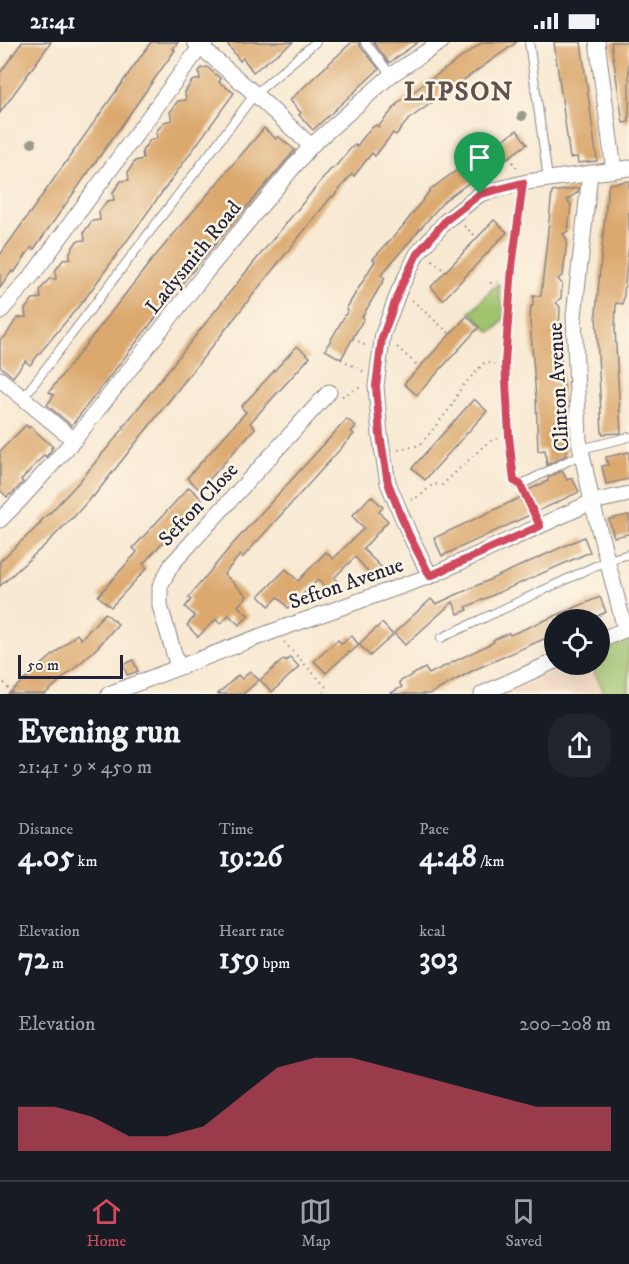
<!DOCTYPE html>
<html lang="en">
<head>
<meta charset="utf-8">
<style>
	body { margin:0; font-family:"IM FELL DW Pica",serif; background:#20242c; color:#f1f3f6; height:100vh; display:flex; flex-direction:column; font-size:22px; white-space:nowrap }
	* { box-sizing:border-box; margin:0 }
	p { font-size:20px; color:#9ea1a6 }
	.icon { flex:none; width:33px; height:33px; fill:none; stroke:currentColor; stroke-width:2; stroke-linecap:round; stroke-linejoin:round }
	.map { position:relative; height:652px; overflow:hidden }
	.details { display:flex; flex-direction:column; background:#171b24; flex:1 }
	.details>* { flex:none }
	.controls { position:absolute; left:544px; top:567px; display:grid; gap:12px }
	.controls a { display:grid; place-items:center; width:66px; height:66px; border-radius:50%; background:#171b24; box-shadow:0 6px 24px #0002; font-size:30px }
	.scale { position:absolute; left:18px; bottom:15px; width:105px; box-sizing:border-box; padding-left:6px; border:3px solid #22223b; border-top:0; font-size:16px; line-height:21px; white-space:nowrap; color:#22223b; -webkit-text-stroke:4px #fcf5e5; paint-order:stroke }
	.pin { position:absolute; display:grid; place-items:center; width:51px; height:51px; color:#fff; margin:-62px -26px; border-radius:50% 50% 50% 0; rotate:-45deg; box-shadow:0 0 6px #0007 }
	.pin .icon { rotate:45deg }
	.round { display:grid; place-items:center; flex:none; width:63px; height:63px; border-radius:24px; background:#20242c }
	.headline { display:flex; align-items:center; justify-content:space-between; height:102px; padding:0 18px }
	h1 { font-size:33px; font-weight:800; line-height:45px }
	.metrics { display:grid; grid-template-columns:repeat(3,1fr); gap:9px; height:102px; padding:6px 18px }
	.metrics div { display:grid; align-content:center }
	.metrics b { font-size:30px; font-weight:800 }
	.metrics small { font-size:16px; font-weight:400 }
	.metrics p { font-size:16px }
	.chart { height:168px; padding:12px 18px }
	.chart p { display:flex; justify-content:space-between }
	.chart svg { width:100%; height:108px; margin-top:6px; fill:#d1495b; opacity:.7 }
	.status { display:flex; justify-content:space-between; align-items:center; height:42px; padding:0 30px; background:#171b24; direction:ltr }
	.status svg { height:16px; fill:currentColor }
	.tabs { display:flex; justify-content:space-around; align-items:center; height:84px; border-top:2px solid #363941; background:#171b24; font-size:16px; color:#9ea1a6 }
	.tabs a { display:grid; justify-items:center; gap:3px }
	.tabs .on { color:#d1495b }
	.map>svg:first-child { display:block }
	.built { fill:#f2d5bd }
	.green { fill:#a0c36d; stroke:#617254; stroke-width:1.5 }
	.building { fill:#dba96e }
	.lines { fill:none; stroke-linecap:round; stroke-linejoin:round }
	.lane-casing { stroke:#8d8686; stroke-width:10 }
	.street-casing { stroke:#8d8686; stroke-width:17 }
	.path { stroke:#8d8686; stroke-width:2; stroke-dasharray:1.5 4.5; stroke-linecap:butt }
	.lane { stroke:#fff; stroke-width:8 }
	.street { stroke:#fff; stroke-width:15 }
	.tree { fill:#9a9a88 }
	.route-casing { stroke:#fff; stroke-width:12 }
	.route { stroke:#d1495b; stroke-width:8 }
	.labels { text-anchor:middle; stroke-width:5; stroke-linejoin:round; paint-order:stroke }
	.street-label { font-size:21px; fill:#22223b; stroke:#fcf5e5 }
	.district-label { font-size:27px; font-weight:bold; letter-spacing:1.5px; fill:#63514d; stroke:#fcf5e5 }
</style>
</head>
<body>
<div class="status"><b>21:41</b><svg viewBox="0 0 49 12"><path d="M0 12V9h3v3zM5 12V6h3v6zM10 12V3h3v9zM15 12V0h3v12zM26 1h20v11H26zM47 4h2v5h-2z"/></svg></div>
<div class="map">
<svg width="629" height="652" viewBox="0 0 629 652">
	<rect width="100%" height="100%" fill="#fcf5e5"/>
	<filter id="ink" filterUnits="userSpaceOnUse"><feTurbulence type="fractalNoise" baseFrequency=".0167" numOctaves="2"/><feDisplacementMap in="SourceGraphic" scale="12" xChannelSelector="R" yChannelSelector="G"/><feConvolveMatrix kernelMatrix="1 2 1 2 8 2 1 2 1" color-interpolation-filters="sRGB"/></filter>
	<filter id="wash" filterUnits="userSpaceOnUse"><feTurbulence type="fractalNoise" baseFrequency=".008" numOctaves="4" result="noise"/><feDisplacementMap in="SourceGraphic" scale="24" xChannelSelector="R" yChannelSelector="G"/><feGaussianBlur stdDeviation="1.35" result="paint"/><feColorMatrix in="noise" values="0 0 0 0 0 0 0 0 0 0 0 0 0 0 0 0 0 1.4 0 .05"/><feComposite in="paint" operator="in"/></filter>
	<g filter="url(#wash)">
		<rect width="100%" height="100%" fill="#f8e9d2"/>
		<!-- built -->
		<path class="built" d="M629,597V652H503L566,623L600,622V608Z"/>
		<!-- green -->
		<g class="green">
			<path d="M497,242H499L500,257L507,269L505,275L497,286L490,290L470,270Z"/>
			<path d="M629,597V652H605L591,623L600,622V608Z"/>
		</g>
		<g id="blocks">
			<!-- building -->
			<g class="building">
				<path d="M22,0H51L0,71V31Z"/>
				<path d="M151,0H178L173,7L175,8L34,207L32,205L28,210L14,231L12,229L0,246V213Z"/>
				<path d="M226,0H293L253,30L243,16L240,19Z"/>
				<path d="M352,0H359L360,4L379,27L313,88L299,73L301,71L290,58Z"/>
				<path d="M373,0H418L389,21Z"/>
				<path d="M483,0H517L409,77L396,93L393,91L375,114L372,111L354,134L352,132L333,155L332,154L259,245L93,455L92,454L73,476H72L46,502L0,544V519L41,481L40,480L50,470V471L78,441L124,386L123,385L246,230L330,128L335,125L351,106L355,103L356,105L371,86L376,83L378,85L399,60Z"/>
				<path d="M554,0H581L597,119L578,121L577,115L570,116Z"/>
				<path d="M611,0H629V80L623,81Z"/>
				<path d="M207,25L221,37L219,40L234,51L87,254L30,323L25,319L13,335L0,324V297L5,295L17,276L26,275L25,267L33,257L41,256L40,248L49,237H56L55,229L63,218L70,217V210L77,199L85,198L84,190L92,179L100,178L99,170L107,159L114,158L113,150L121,139L129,138L128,130L133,122L135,119L143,117L142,109L150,98L157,97L156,90L164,80L172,78L170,70L178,59L186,58L185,50L192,39L200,37L199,29L202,26Z"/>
				<path d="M264,86L276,97L278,94L295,108L185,238L72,383H71L47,363L54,353L49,350L151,219Z"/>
				<path d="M517,88L527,102L489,129L488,127L444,159L381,233L385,236L362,275L364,276L341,317L325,308L348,268L346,267L375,219L373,217L403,184L431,147L479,112L480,114Z"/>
				<path d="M629,139V203L623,262L616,261L615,287L621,391L602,392L596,271L607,153L609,142Z"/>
				<path d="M579,146L578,150L567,158L571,163L568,189L563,192L567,198L563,233L558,237L562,242L561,256L556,260L560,265L559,298L564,346L563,354L565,361L566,413L547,423L545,408L538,409L536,356L530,278L531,264H533V254H541L552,150Z"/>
				<path d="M494,178L507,190L443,258L431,245Z"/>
				<path d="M467,274L479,285L417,353L404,342Z"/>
				<path d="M297,304L310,315L250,381L255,386L200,448L187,436L246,370L241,365Z"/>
				<path d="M474,357L487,369L425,438L412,426Z"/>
				<path d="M347,377L356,384L351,390L354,392L243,515L240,513L224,532L247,554L238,564L249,574L239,583L229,573L220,582L216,577L198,595L187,583L195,574L185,565L191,558L188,556L231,504Z"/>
				<path d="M26,383L29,386L30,384L53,405L51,406L52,407L46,415L44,413L21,438L23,440L11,453L10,452L7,455L0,448V409Z"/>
				<path d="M629,410V437L606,442L602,424L608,423L606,415Z"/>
				<path d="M562,429L567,438L572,436L579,450L442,514L434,496L528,452L526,449L548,439V436Z"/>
				<path d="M189,445L202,457L143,522L147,526L111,565L98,554L137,510L133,506Z"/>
				<path d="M371,454L383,465L379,470L388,479L363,507L383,527L373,535L355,515L334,536L338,540L329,549L318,538L288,566L278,555L269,564L259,554L286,527L298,539L326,510L333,517L364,486L352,474Z"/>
				<path d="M629,473V492L614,495L609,477Z"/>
				<path d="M584,495L590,510L466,565L468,568L458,572L453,560L405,603L394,591L431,557L436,562Z"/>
				<path d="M600,555L606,570L589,578H555V592L474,628L430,652H389L402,645L399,640L425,626L429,632L494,600L493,598L509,591L510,593Z"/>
				<path d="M105,571L118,582L97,606L45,652H8L77,592L81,597Z"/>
				<path d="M382,581L393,593L370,614L359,602Z"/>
				<path d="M351,593L359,603L350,611L349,610L326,631L314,619L338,598L342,602Z"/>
				<path d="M290,615L299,625L272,650L260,638L284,617L286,619Z"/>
				<path d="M133,618L138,629L127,633L123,623Z"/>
				<path d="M250,629L259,638L243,652H218L238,633L242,637Z"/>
			</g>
		</g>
	</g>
	<g filter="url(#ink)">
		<use href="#blocks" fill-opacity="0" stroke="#8d8686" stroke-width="1.5"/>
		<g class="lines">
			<defs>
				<g id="lane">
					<path d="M365,0L391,33"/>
					<path d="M529,0L548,137"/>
					<path d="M523,141L512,225L505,321L509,394L514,439L520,443L582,412"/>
					<path d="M23,356L255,52L316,0"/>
					<path d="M581,407L629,395"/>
					<path d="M441,596L608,518L629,512"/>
				</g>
				<g id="street">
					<path d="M195,0L255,52L311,104"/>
					<path d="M597,0L614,128"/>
					<path d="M590,132L574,274L579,398L592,460L625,587"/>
					<path d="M0,270L34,231L201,4L206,0"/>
					<path d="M0,337L74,398"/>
					<path d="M0,478L20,458L74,398L206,230L311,104L391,33L441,0"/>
					<path d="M430,534L409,491L388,441L380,393L376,344L380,313L383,292L399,249L417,212L446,179L480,152L527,140L629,126"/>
					<path d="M600,598L629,586"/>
					<path d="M178,625L160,564V544L172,522L329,350"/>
					<path d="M109,652L274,589L430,534L592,460L629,452"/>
					<path d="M482,652L555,619"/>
				</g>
			</defs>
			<!-- lane casing -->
			<use href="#lane" class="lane-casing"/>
			<!-- street casing -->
			<use href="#street" class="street-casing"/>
			<!-- path -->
			<g class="path">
				<path d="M509,115L518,128"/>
				<path d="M464,184L478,196"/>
				<path d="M432,218L446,230"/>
				<path d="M490,241L499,240"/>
				<path d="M412,258L450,292"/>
				<path d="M353,296L366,304"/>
				<path d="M397,305L419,325"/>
				<path d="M341,317L364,330"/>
				<path d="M342,354L361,345"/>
				<path d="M398,408L420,403L451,365L461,346L485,320L495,322"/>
				<path d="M524,451L534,471"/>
				<path d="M411,458L420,454L433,442L442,443L488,400L499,396"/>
				<path d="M284,600L326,645L323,652"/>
				<path d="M0,636L13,652"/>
			</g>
			<!-- lane -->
			<use href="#lane" class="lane"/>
			<!-- street -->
			<use href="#street" class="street"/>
		</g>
		<!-- trees -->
		<g class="tree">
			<circle cx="522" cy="74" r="5"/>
			<circle cx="32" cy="101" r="5"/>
		</g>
	</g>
	<g class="lines" filter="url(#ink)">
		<defs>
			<path id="route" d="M523,141L512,225L505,321L509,394L514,439L520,442L540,484L430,534L408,491L388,441L380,393L376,344L382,296L399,249L417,212L446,178L480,152Z"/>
		</defs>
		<!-- route casing -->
		<use href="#route" class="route-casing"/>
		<!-- route -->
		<use href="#route" class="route"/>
	</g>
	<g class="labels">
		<!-- street labels -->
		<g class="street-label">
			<text transform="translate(193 215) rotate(-51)" y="7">Ladysmith Road</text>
			<text transform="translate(558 345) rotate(-93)" y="7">Clinton Avenue</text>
			<text transform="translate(198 462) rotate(-47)" y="7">Sefton Close</text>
			<text transform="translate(346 541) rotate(-19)" y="7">Sefton Avenue</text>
		</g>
		<!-- district labels -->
		<g class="district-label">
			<text x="459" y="58">LIPSON</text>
		</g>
	</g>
</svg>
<div class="controls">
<a><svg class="icon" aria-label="locate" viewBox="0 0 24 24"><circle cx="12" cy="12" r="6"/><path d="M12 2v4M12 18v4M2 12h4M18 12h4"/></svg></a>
</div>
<div class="scale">50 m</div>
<div class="pin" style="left:480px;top:152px;background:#1e9e55"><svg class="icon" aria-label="arrive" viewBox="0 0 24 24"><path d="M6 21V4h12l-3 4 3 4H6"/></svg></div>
</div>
<section class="details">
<div class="headline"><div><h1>Evening run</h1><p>21:41 · 9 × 450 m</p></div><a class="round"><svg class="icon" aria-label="share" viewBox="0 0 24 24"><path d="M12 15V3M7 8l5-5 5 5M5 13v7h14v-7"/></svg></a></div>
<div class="metrics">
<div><p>Distance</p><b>4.05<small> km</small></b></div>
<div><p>Time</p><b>19:26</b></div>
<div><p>Pace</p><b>4:48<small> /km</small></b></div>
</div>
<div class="metrics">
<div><p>Elevation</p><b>72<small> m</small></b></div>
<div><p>Heart rate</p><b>159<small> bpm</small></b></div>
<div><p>kcal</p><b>303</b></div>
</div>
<div class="chart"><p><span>Elevation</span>200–208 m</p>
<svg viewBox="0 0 160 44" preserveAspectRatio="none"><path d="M0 44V26L10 26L20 30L30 38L40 38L50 34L60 22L70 10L80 6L90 6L100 10L110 14L120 18L130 22L140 26L150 26L160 26V44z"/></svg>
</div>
</section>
<nav class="tabs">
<a class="on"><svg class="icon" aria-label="home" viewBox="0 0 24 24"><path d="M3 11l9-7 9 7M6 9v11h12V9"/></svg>Home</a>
<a><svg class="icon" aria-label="map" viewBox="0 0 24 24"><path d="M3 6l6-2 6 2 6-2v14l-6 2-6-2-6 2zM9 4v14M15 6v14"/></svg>Map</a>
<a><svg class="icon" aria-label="saved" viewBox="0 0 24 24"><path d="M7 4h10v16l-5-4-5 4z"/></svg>Saved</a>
</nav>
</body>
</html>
